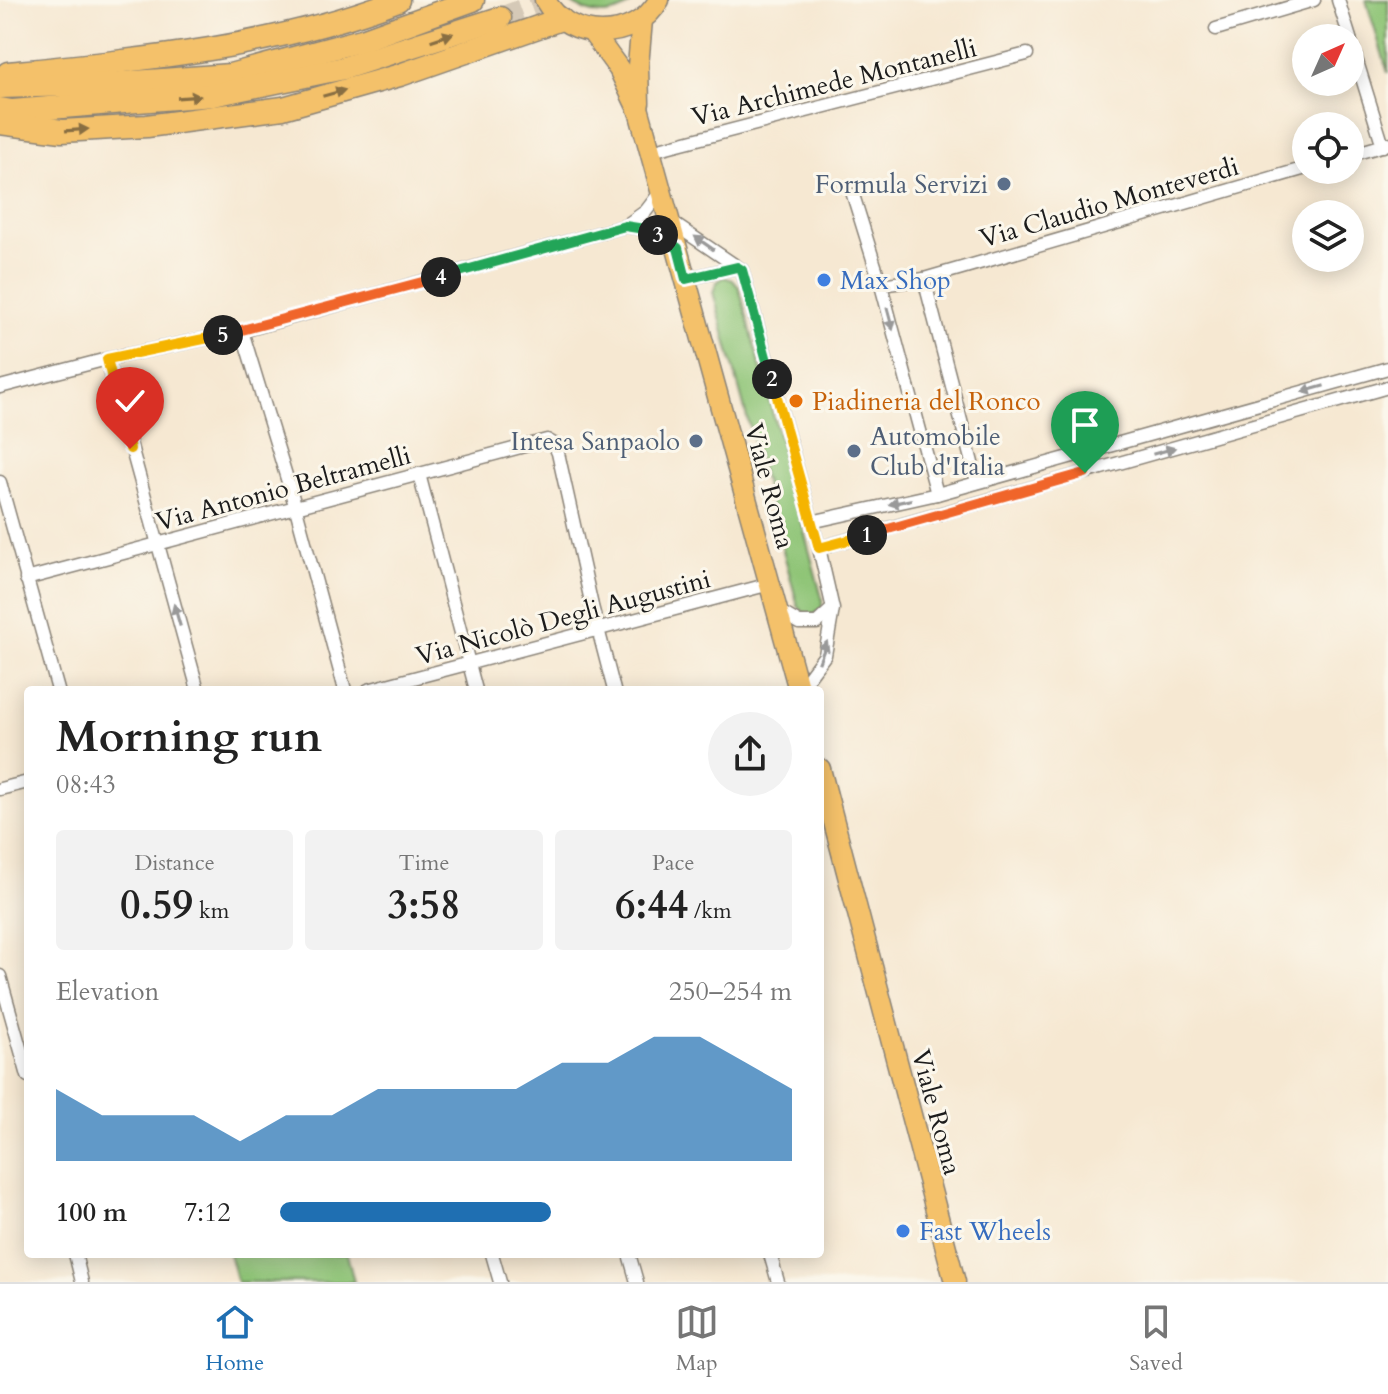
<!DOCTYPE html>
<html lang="en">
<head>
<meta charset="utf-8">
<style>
	body { margin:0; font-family:Cardo,serif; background:#f2f2f2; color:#222; height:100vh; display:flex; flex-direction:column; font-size:30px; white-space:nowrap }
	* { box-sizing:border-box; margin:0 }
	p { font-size:26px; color:#767676 }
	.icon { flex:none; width:44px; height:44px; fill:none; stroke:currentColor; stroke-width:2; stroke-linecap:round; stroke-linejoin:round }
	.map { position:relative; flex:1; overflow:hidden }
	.drawer { position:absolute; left:24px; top:686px; width:800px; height:572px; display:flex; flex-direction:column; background:#fff; border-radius:8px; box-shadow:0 4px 20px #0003 }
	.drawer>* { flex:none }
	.needle { width:52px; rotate:45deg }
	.tools { position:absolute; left:1292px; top:24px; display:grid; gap:16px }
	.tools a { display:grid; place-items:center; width:72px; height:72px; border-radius:50%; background:#fff; box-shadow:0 4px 20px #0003; font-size:40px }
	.pin { position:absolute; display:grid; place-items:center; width:68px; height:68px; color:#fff; margin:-82px -34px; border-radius:50% 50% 50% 0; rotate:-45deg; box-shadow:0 0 8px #0007 }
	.pin .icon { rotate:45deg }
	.km { position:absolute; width:40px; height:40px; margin:-20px; border-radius:50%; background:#222; color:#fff; font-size:22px; line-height:40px; text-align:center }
	.round { display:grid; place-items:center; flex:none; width:84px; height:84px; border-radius:42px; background:#f2f2f2 }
	.overview { display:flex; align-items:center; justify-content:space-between; height:136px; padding:0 32px }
	h1 { font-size:44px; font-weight:700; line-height:60px }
	.metrics { display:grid; grid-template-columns:repeat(3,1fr); gap:12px; height:136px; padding:8px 32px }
	.metrics div { display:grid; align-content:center; border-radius:8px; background:#f2f2f2; text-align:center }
	.metrics b { font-size:40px; font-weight:700 }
	.metrics small { font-size:22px; font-weight:400 }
	.metrics p { font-size:22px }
	.chart { height:224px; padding:16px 32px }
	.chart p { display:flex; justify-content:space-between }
	.chart svg { width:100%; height:144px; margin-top:8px; fill:#1f6fb2; opacity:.7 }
	ul { padding:0 32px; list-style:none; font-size:26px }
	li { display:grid; grid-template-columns:128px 96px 1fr; align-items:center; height:60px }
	li i { height:20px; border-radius:10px; background:#1f6fb2 }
	.tabs { display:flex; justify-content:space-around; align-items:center; height:112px; border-top:2px solid #e0e0e0; background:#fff; font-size:22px; color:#767676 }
	.tabs a { display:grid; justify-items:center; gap:4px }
	.tabs .on { color:#1f6fb2 }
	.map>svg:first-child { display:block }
	.green { fill:#8ec476; stroke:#557049; stroke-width:2 }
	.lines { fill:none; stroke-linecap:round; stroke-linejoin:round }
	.highway-tunnel { stroke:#d5c9b7; stroke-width:22; stroke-dasharray:22 11; stroke-linecap:butt }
	.street-casing { stroke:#898277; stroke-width:15 }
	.primary-casing { stroke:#898277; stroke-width:23 }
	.highway-casing { stroke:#898277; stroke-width:25 }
	.street { stroke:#fff; stroke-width:12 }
	.primary { stroke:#f4c16a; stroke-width:20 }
	.highway { stroke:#f4c16a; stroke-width:22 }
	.oneway { fill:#886e43 }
	.oneway2 { fill:#999 }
	.split-1-casing { stroke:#fff; stroke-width:16 }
	.split-2-casing { stroke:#fff; stroke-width:16 }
	.split-3-casing { stroke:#fff; stroke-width:16 }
	.split-4-casing { stroke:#fff; stroke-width:16 }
	.split-5-casing { stroke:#fff; stroke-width:16 }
	.split-6-casing { stroke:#fff; stroke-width:16 }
	.split-1 { stroke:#f0652b; stroke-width:10 }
	.split-2 { stroke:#f5b400; stroke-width:10 }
	.split-3 { stroke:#22a559; stroke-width:10 }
	.split-4 { stroke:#22a559; stroke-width:10 }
	.split-5 { stroke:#f0652b; stroke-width:10 }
	.split-6 { stroke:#f5b400; stroke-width:10 }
	.service-dot { fill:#5c6f8a; stroke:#fbf7ec; stroke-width:3 }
	.shop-dot { fill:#3f7fe0; stroke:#fbf7ec; stroke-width:3 }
	.food-dot { fill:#e8710a; stroke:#fbf7ec; stroke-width:3 }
	.labels { text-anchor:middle; stroke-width:6; stroke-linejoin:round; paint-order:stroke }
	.street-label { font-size:26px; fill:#1c1c1c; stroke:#fbf7ec }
	.service-label { font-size:26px; fill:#4e5e75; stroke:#fbf7ec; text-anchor:end }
	.shop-label { font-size:26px; fill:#366cbe; stroke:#fbf7ec; text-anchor:start }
	.food-label { font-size:26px; fill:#c56008; stroke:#fbf7ec; text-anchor:start }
</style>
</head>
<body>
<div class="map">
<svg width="1388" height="1282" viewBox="0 0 1388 1282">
	<rect width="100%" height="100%" fill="#fbf7ec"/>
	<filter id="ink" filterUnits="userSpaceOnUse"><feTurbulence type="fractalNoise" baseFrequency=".0125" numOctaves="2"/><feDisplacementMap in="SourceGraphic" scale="16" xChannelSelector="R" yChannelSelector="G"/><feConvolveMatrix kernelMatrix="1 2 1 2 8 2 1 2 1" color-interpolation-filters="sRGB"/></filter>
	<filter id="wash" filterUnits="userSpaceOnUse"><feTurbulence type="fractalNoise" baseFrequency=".006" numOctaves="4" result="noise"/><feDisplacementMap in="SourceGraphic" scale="32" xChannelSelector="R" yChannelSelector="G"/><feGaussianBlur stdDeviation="1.8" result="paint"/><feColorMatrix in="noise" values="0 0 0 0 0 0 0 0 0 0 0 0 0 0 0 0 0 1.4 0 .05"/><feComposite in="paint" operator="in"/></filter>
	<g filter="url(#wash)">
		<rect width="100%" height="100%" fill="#f6e8d2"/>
		<!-- green -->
		<g class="green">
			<path d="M567,0H635C616,20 587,17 567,0Z"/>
			<path d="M1366,0H1388V73Z"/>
			<path d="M724,277L733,280L739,287L822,598V607L814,615L804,613L798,606L713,292L717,282Z"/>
			<path d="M229,1254H347L354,1282H237Z"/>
		</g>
	</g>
	<g filter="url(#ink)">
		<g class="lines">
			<!-- highway-tunnel -->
			<path class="highway-tunnel" d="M500,18L550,0"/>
			<defs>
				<g id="street">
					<path d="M1338,0L1350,38"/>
					<path d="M1216,29L1314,0"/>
					<path d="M1350,39L1383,146"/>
					<path d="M651,151L1027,54"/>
					<path d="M1350,155L1388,144"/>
					<path d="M853,195L881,285"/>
					<path d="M671,222L742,270L819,548L833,609L825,655L799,690"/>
					<path d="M625,226L651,230L676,247"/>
					<path d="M686,279L737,267"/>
					<path d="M924,279L977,482"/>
					<path d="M242,331L295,505L345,690"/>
					<path d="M107,359L198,690"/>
					<path d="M0,387L107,359L242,331L625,226L646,211L662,190"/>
					<path d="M419,474L476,690"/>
					<path d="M0,482L58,690"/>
					<path d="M937,494L881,285L924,279L1306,168"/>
					<path d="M811,522L937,494L1388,368"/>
					<path d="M819,548L1388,387"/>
					<path d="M26,579L547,440L554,444L558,453L592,606L614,690"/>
					<path d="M777,610L799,623H817L832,609"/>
					<path d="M368,690L770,584"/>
					<path d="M0,789L28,782"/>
					<path d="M0,976L28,1076"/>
					<path d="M75,1254L82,1282"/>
					<path d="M492,1254L500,1282"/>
					<path d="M629,1254L637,1282"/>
					<path d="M770,1254L778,1282"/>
				</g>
				<g id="primary">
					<path d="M545,0C568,42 635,43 659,0"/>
					<path d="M592,32L619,69L639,111L799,690"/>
					<path d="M639,103L638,66L642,20"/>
					<path d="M820,769L955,1282"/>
				</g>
				<g id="highway">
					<path d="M8,73C140,60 274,48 398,0"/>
					<path d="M0,87L108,84L230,75L362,40L473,0"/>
					<path d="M0,109L12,111L213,95L344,68L500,18"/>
					<path d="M0,123L62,131L147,126L283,108L400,75L561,19"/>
				</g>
			</defs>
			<!-- street casing -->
			<use href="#street" class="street-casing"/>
			<!-- primary casing -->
			<use href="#primary" class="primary-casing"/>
			<!-- highway casing -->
			<use href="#highway" class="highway-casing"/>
			<!-- street -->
			<use href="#street" class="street"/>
			<!-- primary -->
			<use href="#primary" class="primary"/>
			<!-- highway -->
			<use href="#highway" class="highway"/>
		</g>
		<!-- one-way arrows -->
		<defs><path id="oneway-solid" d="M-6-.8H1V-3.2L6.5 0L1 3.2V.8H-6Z" transform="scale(2)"/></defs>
		<g class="oneway">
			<use href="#oneway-solid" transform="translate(442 37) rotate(-18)"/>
			<use href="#oneway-solid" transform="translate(334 93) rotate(-16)"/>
			<use href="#oneway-solid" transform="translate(189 97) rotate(-4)"/>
			<use href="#oneway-solid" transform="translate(77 130) rotate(-4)"/>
		</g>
		<g class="oneway2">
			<use href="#oneway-solid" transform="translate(704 243) rotate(-145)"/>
			<use href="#oneway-solid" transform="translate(890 319) rotate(75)"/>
			<use href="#oneway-solid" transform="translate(1313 389) rotate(164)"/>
			<use href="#oneway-solid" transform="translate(1164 451) rotate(-16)"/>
			<use href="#oneway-solid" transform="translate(900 502) rotate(168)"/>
			<use href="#oneway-solid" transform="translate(177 615) rotate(-106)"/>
			<use href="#oneway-solid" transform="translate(823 652) rotate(-69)"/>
		</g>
	</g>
	<g class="lines" filter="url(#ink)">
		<defs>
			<path id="split-1" d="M867,535L1085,473"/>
			<path id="split-2" d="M772,379L819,548L867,535"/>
			<path id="split-3" d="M658,235L678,248L686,279L737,267L742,270L772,379"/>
			<path id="split-4" d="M441,277L625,226L651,230L658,235"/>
			<path id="split-5" d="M223,335L441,277"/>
			<path id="split-6" d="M130,449L107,359L223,335"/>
		</defs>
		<!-- split-1 casing -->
		<use href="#split-1" class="split-1-casing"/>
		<!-- split-2 casing -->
		<use href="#split-2" class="split-2-casing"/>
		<!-- split-3 casing -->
		<use href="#split-3" class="split-3-casing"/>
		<!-- split-4 casing -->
		<use href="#split-4" class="split-4-casing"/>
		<!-- split-5 casing -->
		<use href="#split-5" class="split-5-casing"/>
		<!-- split-6 casing -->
		<use href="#split-6" class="split-6-casing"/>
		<!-- split-1 -->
		<use href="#split-1" class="split-1"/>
		<!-- split-2 -->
		<use href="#split-2" class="split-2"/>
		<!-- split-3 -->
		<use href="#split-3" class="split-3"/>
		<!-- split-4 -->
		<use href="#split-4" class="split-4"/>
		<!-- split-5 -->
		<use href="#split-5" class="split-5"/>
		<!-- split-6 -->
		<use href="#split-6" class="split-6"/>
	</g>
	<!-- markers -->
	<g class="service-dot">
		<circle cx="1004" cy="184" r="8"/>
		<circle cx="696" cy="441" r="8"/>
		<circle cx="854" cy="451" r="8"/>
	</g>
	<g class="shop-dot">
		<circle cx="824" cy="280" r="8"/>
		<circle cx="903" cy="1231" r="8"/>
	</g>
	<circle class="food-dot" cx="796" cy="401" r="8"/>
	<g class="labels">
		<!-- street labels -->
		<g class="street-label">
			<text transform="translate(834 82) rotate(-14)" y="9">Via Archimede Montanelli</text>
			<text transform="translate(1109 202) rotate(-16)" y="9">Via Claudio Monteverdi</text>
			<text transform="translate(770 486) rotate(75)" y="9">Viale Roma</text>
			<text transform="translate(283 488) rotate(-15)" y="9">Via Antonio Beltramelli</text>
			<text transform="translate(563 617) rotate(-15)" y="9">Via Nicolò Degli Augustini</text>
			<text transform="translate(937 1112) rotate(75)" y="9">Viale Roma</text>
		</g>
		<!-- service labels -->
		<g class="service-label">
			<text x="988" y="193">Formula Servizi</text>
			<text x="870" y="445" text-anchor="start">Automobile<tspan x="870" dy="30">Club d'Italia</tspan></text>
			<text x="680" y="450">Intesa Sanpaolo</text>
		</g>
		<!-- shop labels -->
		<g class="shop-label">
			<text x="840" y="289">Max Shop</text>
			<text x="919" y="1240">Fast Wheels</text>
		</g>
		<!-- food labels -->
		<g class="food-label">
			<text x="812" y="410">Piadineria del Ronco</text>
		</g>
	</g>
</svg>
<div class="tools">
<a><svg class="needle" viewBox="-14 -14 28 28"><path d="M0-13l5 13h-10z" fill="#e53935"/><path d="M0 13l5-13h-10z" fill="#767676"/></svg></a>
<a><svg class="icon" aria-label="locate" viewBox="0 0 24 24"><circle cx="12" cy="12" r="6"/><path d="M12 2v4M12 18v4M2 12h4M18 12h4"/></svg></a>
<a><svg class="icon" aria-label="layers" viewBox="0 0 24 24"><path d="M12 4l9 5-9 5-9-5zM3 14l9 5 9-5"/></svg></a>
</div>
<div class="pin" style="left:1085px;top:473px;background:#1e9e55"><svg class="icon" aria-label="arrive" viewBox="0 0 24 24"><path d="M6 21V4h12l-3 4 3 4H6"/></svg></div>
<div class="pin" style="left:130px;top:449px;background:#d93025"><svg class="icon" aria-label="check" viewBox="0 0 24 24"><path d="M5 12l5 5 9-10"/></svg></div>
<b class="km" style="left:867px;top:535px">1</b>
<b class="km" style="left:772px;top:379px">2</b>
<b class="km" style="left:658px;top:235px">3</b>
<b class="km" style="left:441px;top:277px">4</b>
<b class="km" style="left:223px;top:335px">5</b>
<section class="drawer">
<div class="overview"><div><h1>Morning run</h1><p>08:43</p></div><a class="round"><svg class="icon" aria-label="share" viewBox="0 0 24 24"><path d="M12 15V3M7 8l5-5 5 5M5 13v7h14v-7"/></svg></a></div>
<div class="metrics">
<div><p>Distance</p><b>0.59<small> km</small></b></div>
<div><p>Time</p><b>3:58</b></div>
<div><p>Pace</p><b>6:44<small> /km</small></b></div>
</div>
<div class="chart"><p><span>Elevation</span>250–254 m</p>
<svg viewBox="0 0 160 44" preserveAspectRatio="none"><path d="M0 44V22L10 30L20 30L30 30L40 38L50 30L60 30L70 22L80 22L90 22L100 22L110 14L120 14L130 6L140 6L150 14L160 22V44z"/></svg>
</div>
<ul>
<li><b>100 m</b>7:12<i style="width:53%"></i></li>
</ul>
</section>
</div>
<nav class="tabs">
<a class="on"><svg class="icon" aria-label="home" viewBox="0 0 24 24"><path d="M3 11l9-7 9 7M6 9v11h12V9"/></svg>Home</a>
<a><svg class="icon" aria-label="map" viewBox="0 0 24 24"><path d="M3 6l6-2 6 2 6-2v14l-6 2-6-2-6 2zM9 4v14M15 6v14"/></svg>Map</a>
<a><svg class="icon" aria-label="saved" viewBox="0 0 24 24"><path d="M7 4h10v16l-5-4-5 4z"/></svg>Saved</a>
</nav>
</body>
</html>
